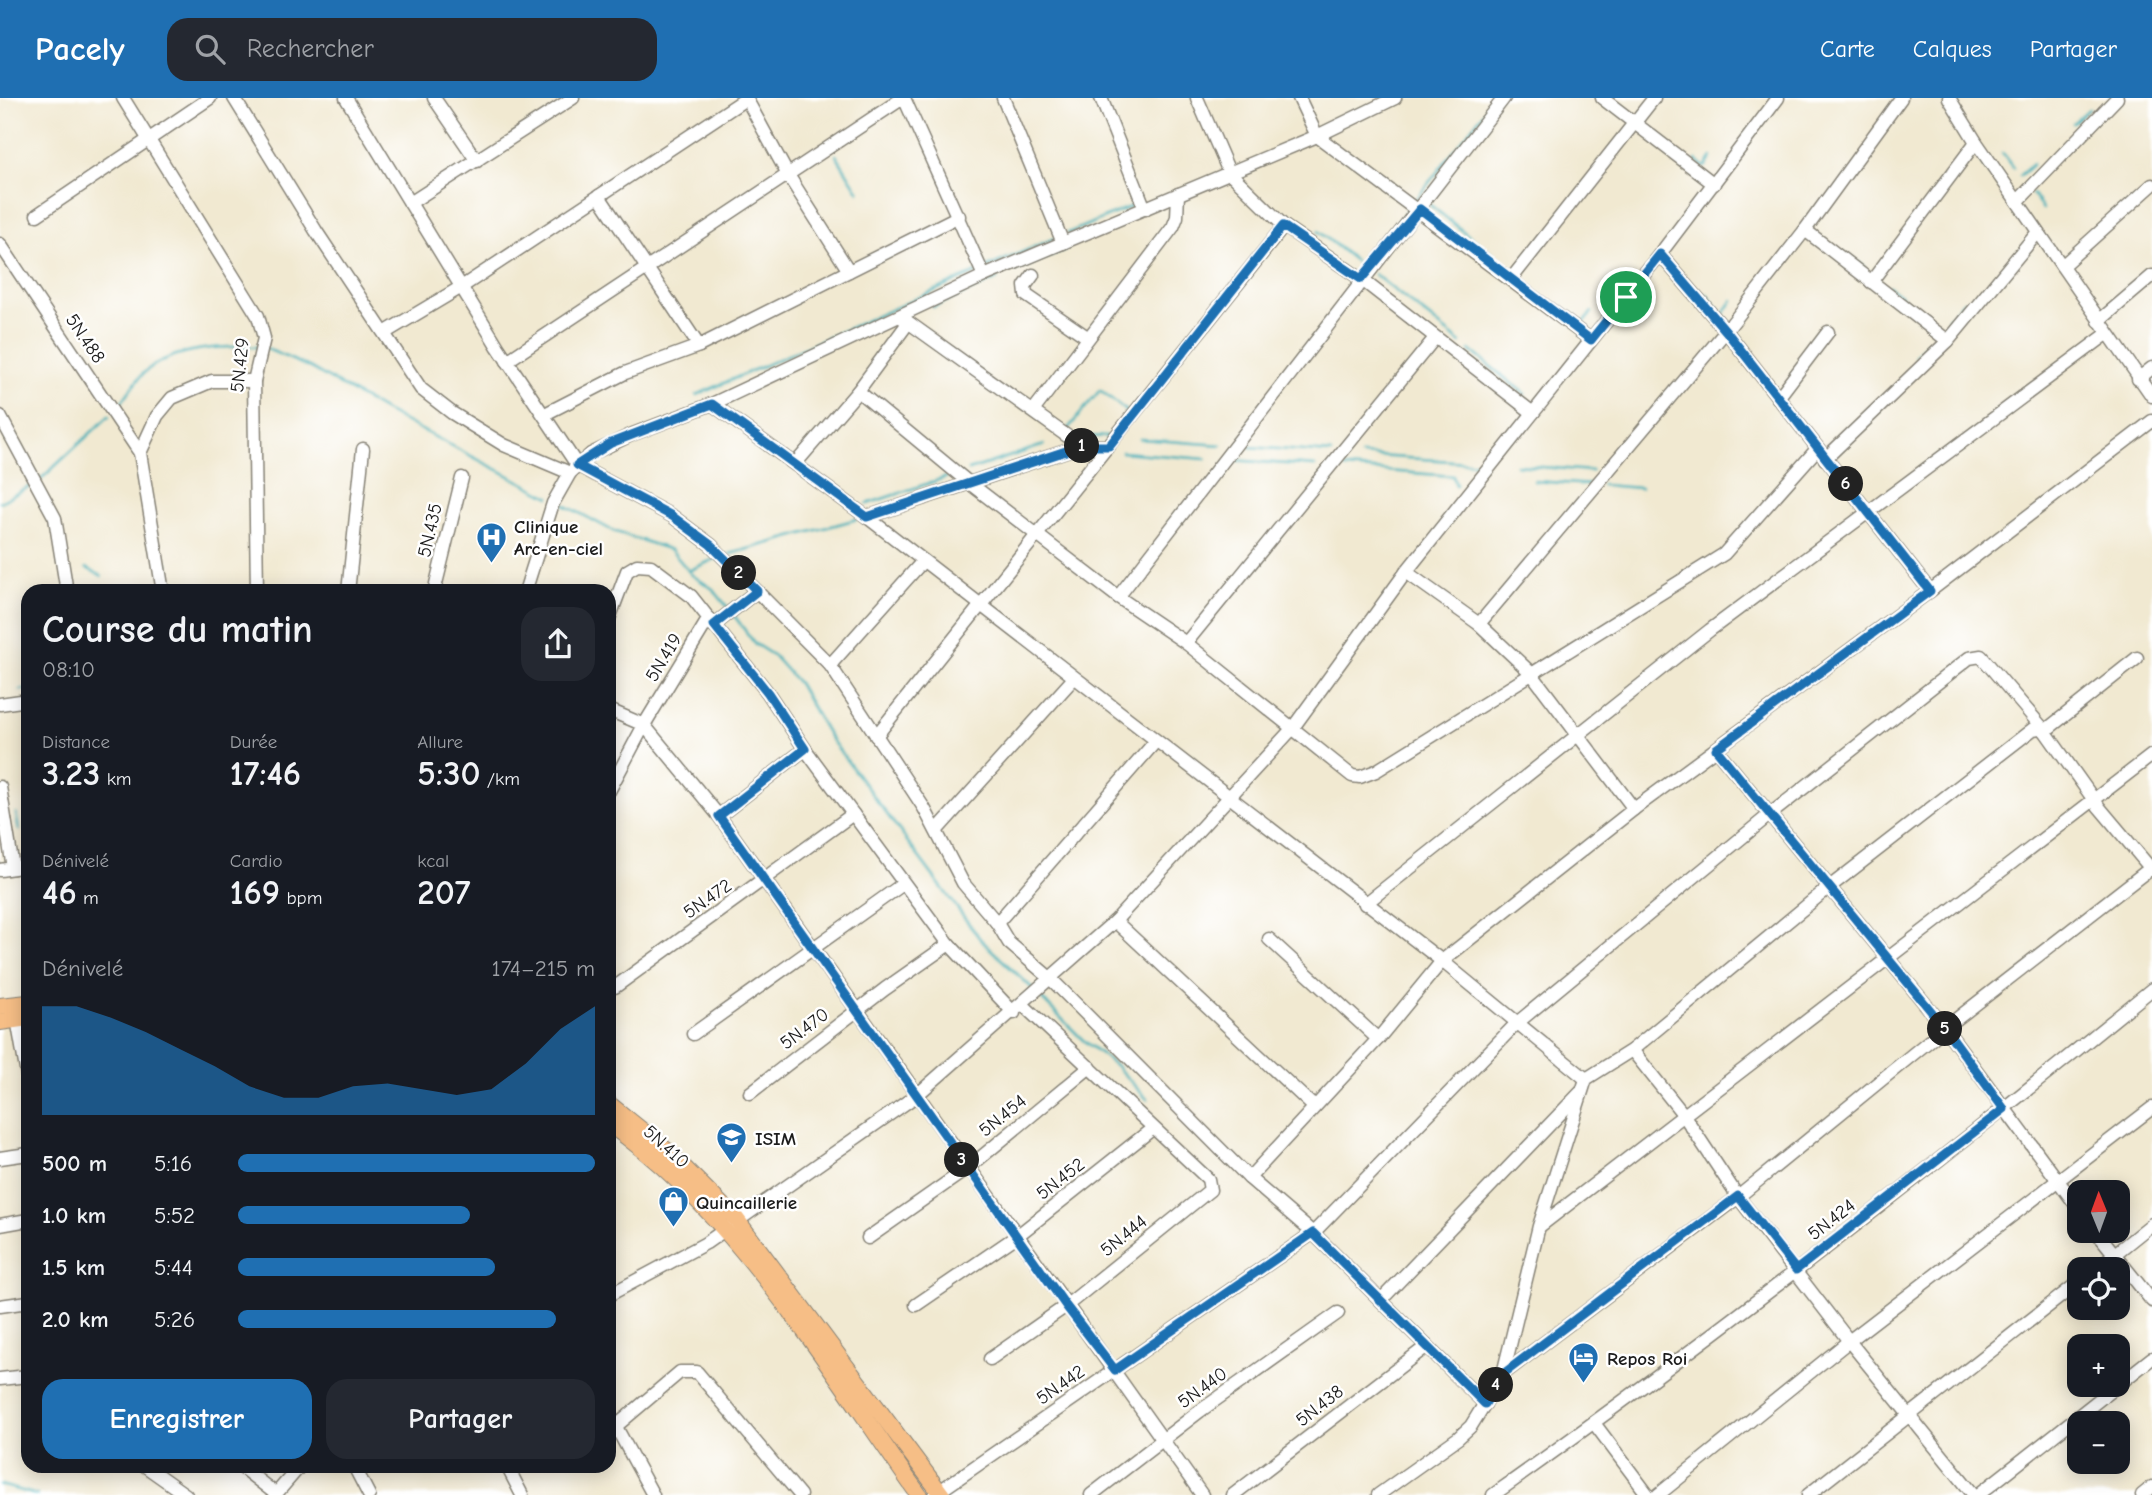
<!DOCTYPE html>
<html lang="fr">
<head>
<meta charset="utf-8">
<style>
	body { margin:0; font-family:"Comic Neue",sans-serif; background:#242831; color:#f1f3f6; height:100vh; display:flex; flex-direction:column; font-size:26px; white-space:nowrap }
	* { box-sizing:border-box; margin:0 }
	p { font-size:23px; color:#9ea1a6 }
	.icon { flex:none; width:38px; height:38px; fill:none; stroke:currentColor; stroke-width:2; stroke-linecap:round; stroke-linejoin:round }
	.map { position:relative; flex:1; overflow:hidden }
	.sheet { position:absolute; left:21px; top:486px; width:595px; height:889px; display:flex; flex-direction:column; background:#171b24; border-radius:21px; box-shadow:0 4px 18px #0003 }
	.sheet>* { flex:none }
	.needle { width:46px; rotate:359deg }
	.controls { position:absolute; left:2067px; top:1082px; display:grid; gap:14px }
	.controls a { display:grid; place-items:center; width:63px; height:63px; border-radius:14px; background:#171b24; box-shadow:0 4px 18px #0003; font-size:35px }
	.pin { position:absolute; display:grid; place-items:center; width:60px; height:60px; color:#fff; margin:-30px; border:4px solid #fff; border-radius:50%; box-shadow:0 2px 7px #0007 }
	.km { position:absolute; width:35px; height:35px; margin:-18px; border-radius:50%; background:#222; color:#fff; font-size:19px; line-height:35px; text-align:center }
	.round { display:grid; place-items:center; flex:none; width:74px; height:74px; border-radius:21px; background:#242831 }
	.overview { display:flex; align-items:center; justify-content:space-between; height:119px; padding:0 21px }
	h1 { font-size:38px; font-weight:700; line-height:52px }
	.figures { display:grid; grid-template-columns:repeat(3,1fr); gap:10px; height:119px; padding:7px 21px }
	.figures div { display:grid; align-content:center }
	.figures b { font-size:35px; font-weight:700 }
	.figures small { font-size:19px; font-weight:400 }
	.figures p { font-size:19px }
	.chart { height:196px; padding:14px 21px }
	.chart p { display:flex; justify-content:space-between }
	.chart svg { width:100%; height:126px; margin-top:7px; fill:#1f6fb2; opacity:.7 }
	.action { display:flex; gap:14px; margin-top:auto; padding:14px 21px }
	.action a { flex:1; height:80px; border-radius:21px; background:#1f6fb2; color:#fff; font-size:28px; font-weight:700; line-height:80px; text-align:center }
	.action a+a { background:#242831; color:#f1f3f6 }
	ul { padding:0 21px; list-style:none; font-size:23px }
	li { display:grid; grid-template-columns:112px 84px 1fr; align-items:center; height:52px }
	li i { height:18px; border-radius:9px; background:#1f6fb2 }
	header { display:flex; align-items:center; gap:42px; box-sizing:border-box; height:98px; padding:0 35px; background:#1f6fb2; color:#fff }
	header strong { font-size:33px }
	nav { display:flex; gap:38px; margin-inline-start:auto; font-size:24px }
	.search { width:490px; height:63px; background:#242831; display:flex; align-items:center; gap:18px; box-sizing:border-box; padding:0 24px; border-radius:21px; color:#9ea1a6; font-size:26px }
	.map>svg:first-child { display:block }
	.lines { fill:none; stroke-linecap:round; stroke-linejoin:round }
	.stream { stroke:#3daeb8; stroke-width:2.5 }
	.minor-casing { stroke:#868276; stroke-width:15 }
	.major-casing { stroke:#868276; stroke-width:18 }
	.minor { stroke:#fff; stroke-width:12 }
	.major { stroke:#f6be86; stroke-width:16 }
	.route-casing { stroke:#fff; stroke-width:14 }
	.route { stroke:#1f6fb2; stroke-width:9 }
	.labels { text-anchor:middle; stroke-width:5; stroke-linejoin:round; paint-order:stroke }
	.street-label { font-size:19px; fill:#1c1c1c; stroke:#fff }
	.poi-label { font-size:19px; font-weight:bold; fill:#1c1c1c; stroke:#fff; text-anchor:start }
</style>
</head>
<body>
<header>
<strong>Pacely</strong>
<div class="search"><svg class="icon" aria-label="search" viewBox="0 0 24 24"><circle cx="10" cy="10" r="6"/><path d="M15 15l6 6"/></svg>Rechercher</div>
<nav><a>Carte</a><a>Calques</a><a>Partager</a></nav>
</header>
<div class="map">
<svg width="2152" height="1397" viewBox="0 0 2152 1397">
	<rect width="100%" height="100%" fill="#fff"/>
	<filter id="ink" filterUnits="userSpaceOnUse"><feTurbulence type="fractalNoise" baseFrequency=".0143" numOctaves="2"/><feDisplacementMap in="SourceGraphic" scale="14" xChannelSelector="R" yChannelSelector="G"/><feConvolveMatrix kernelMatrix="1 2 1 2 8 2 1 2 1" color-interpolation-filters="sRGB"/></filter>
	<filter id="wash" filterUnits="userSpaceOnUse"><feTurbulence type="fractalNoise" baseFrequency=".00686" numOctaves="4" result="noise"/><feDisplacementMap in="SourceGraphic" scale="28" xChannelSelector="R" yChannelSelector="G"/><feGaussianBlur stdDeviation="1.57" result="paint"/><feColorMatrix in="noise" values="0 0 0 0 0 0 0 0 0 0 0 0 0 0 0 0 0 1.4 0 .05"/><feComposite in="paint" operator="in"/></filter>
	<g filter="url(#wash)">
		<rect width="100%" height="100%" fill="#f1e9d1"/>
		<g class="lines">
			<!-- stream -->
			<g class="stream">
				<path d="M1398,4L1408,0"/>
				<path d="M1952,23L1964,39"/>
				<path d="M2073,25L2089,11"/>
				<path d="M2002,55L2013,70"/>
				<path d="M836,57L859,94"/>
				<path d="M1696,62L1704,69"/>
				<path d="M1981,64L1992,79"/>
				<path d="M1706,68L1712,59"/>
				<path d="M2019,78L2033,66"/>
				<path d="M2032,95L2043,111"/>
				<path d="M1413,105L1495,0"/>
				<path d="M1430,107L1498,161"/>
				<path d="M1318,133L1354,162"/>
				<path d="M1068,135L1137,106"/>
				<path d="M1850,158L1864,169"/>
				<path d="M1356,164L1362,168L1409,110"/>
				<path d="M986,170L1057,139"/>
				<path d="M1016,172L1065,151"/>
				<path d="M1374,176L1461,245"/>
				<path d="M1888,188L1903,199"/>
				<path d="M1707,196L1718,212"/>
				<path d="M933,209L997,181"/>
				<path d="M1723,217L1733,202"/>
				<path d="M1948,221L1964,203"/>
				<path d="M1583,226L1592,214"/>
				<path d="M1734,233L1744,246"/>
				<path d="M265,250L311,270L385,313L550,399"/>
				<path d="M1470,252L1525,296"/>
				<path d="M1915,258L1928,244"/>
				<path d="M697,297L977,174"/>
				<path d="M116,311C127,299 135,282 147,272C177,249 222,248 258,249"/>
				<path d="M1067,332L1100,292L1130,316"/>
				<path d="M1075,338L1110,339"/>
				<path d="M1140,341L1222,347"/>
				<path d="M1250,349L1331,355"/>
				<path d="M1122,354L1206,361"/>
				<path d="M1361,357L1482,365"/>
				<path d="M1232,362L1315,368"/>
				<path d="M1516,367L1592,373"/>
				<path d="M1345,370L1453,378L1456,387"/>
				<path d="M969,372L1044,347"/>
				<path d="M40,382L109,318"/>
				<path d="M1534,383L1592,387"/>
				<path d="M1602,387L1641,390"/>
				<path d="M0,404L31,388"/>
				<path d="M559,404L613,433L671,452L692,477L713,491L729,511"/>
				<path d="M867,406L947,379"/>
				<path d="M730,456L857,421"/>
				<path d="M167,464L170,494"/>
				<path d="M86,470L102,478"/>
				<path d="M688,473L717,460"/>
				<path d="M733,516L755,546L774,558L798,585L830,640L981,842L1033,891"/>
				<path d="M20,592L28,591"/>
				<path d="M16,715L19,732"/>
				<path d="M1037,896L1083,942L1116,968L1148,1002"/>
				<path d="M23,984L25,996"/>
				<path d="M0,1387L37,1397"/>
			</g>
		</g>
	</g>
	<g filter="url(#ink)">
		<g class="lines">
			<defs>
				<g id="minor">
					<path d="M123,0L258,218L264,240L254,283L257,494"/>
					<path d="M234,0L316,133L421,291L452,315L504,347L570,375"/>
					<path d="M346,0L498,249L577,367L672,418L711,447L830,567L924,710L963,785L997,825"/>
					<path d="M434,0L477,63"/>
					<path d="M746,0L788,77L849,173"/>
					<path d="M904,0L984,178"/>
					<path d="M1003,0L1063,145"/>
					<path d="M1101,0L1145,111"/>
					<path d="M1197,0L1229,74L1284,128L1361,181L1533,315"/>
					<path d="M1299,0L1317,38L1591,242"/>
					<path d="M1602,0L1714,86"/>
					<path d="M1949,0L1976,44L2152,298"/>
					<path d="M599,98L699,248"/>
					<path d="M2018,103L2117,0"/>
					<path d="M410,105L573,0"/>
					<path d="M37,117L210,0"/>
					<path d="M1805,132L1948,243"/>
					<path d="M0,146L140,355"/>
					<path d="M2062,168L2152,87"/>
					<path d="M1033,177L1025,188L1026,197L1087,239"/>
					<path d="M1512,180L1654,0"/>
					<path d="M1871,184L1976,44"/>
					<path d="M901,219L1081,348H1109"/>
					<path d="M2099,223L2152,178"/>
					<path d="M386,234L463,188L747,0"/>
					<path d="M507,263L903,0"/>
					<path d="M2138,281L2152,270"/>
					<path d="M858,293L908,225"/>
					<path d="M1778,300L1828,234"/>
					<path d="M712,306L867,419L1442,863L1586,981"/>
					<path d="M1033,313L1173,129L1177,119L1178,96"/>
					<path d="M545,316L625,275L699,248L959,118"/>
					<path d="M0,318L55,420L67,494"/>
					<path d="M1825,361L1948,243L2038,134"/>
					<path d="M795,366L858,293L968,384L1118,499L1186,545L1352,678L1360,679L1376,673L1724,456L1817,351"/>
					<path d="M867,419L1081,348"/>
					<path d="M1406,474L1479,526L1531,575L1634,711"/>
					<path d="M1930,493L2152,323"/>
					<path d="M163,494L140,355L157,318L172,300L212,283H254"/>
					<path d="M348,494L363,351"/>
					<path d="M434,494L462,380"/>
					<path d="M525,494L553,405L570,375L591,356L633,336L712,306L984,178L1317,38L1395,0"/>
					<path d="M1118,499L1504,0"/>
					<path d="M609,521L627,473L637,467L651,468L691,498L768,595L805,651L949,846L1014,915"/>
					<path d="M1479,526L1726,233L1805,132L1901,0"/>
					<path d="M714,527L757,493"/>
					<path d="M1186,545L1434,241"/>
					<path d="M830,567L923,463"/>
					<path d="M0,606L28,602"/>
					<path d="M609,612L644,627L719,718L1202,1397"/>
					<path d="M2045,633L2137,560"/>
					<path d="M876,638L1284,128"/>
					<path d="M1156,643L997,825L1009,845L1050,880L1249,1080L1378,941L1442,863L1634,711L1930,493L1726,233L1660,156"/>
					<path d="M1716,651L1945,930L2079,1111"/>
					<path d="M0,689L13,770"/>
					<path d="M609,693L644,627L709,520"/>
					<path d="M719,718L805,651"/>
					<path d="M937,732L1074,580"/>
					<path d="M0,772L28,768"/>
					<path d="M1365,806L1710,532L2107,236"/>
					<path d="M1115,823L1314,1009"/>
					<path d="M1269,841L1378,941"/>
					<path d="M615,889L853,716"/>
					<path d="M17,921L28,983"/>
					<path d="M693,936L903,786"/>
					<path d="M1632,952L1683,1016L1738,1099L1849,1243L1974,1397"/>
					<path d="M750,995L885,891L949,846"/>
					<path d="M0,1060L28,1056"/>
					<path d="M1249,1080L1313,1135L1485,1306"/>
					<path d="M0,1127L28,1122"/>
					<path d="M1540,1128L2152,657"/>
					<path d="M2095,1132L2152,1203"/>
					<path d="M868,1140L968,1070L1090,969"/>
					<path d="M2096,1171L2152,1126"/>
					<path d="M609,1197L706,1145L917,997L1115,823L1292,631L1406,474L1660,156L1778,0"/>
					<path d="M1381,1202L1580,995"/>
					<path d="M916,1207L1017,1138L1152,1031"/>
					<path d="M0,1208L28,1204"/>
					<path d="M990,1261L1066,1208L1210,1092L1208,1081L1022,906"/>
					<path d="M1503,1276L1738,1099L1945,930L2152,769"/>
					<path d="M0,1281L28,1278"/>
					<path d="M609,1316L653,1397"/>
					<path d="M1594,1325L1648,1397"/>
					<path d="M615,1329L680,1274H697L800,1397"/>
					<path d="M145,1368L186,1397"/>
					<path d="M240,1368L276,1396"/>
					<path d="M354,1368L369,1397"/>
					<path d="M507,1368L522,1397"/>
					<path d="M275,1397L300,1368"/>
					<path d="M934,1397L1313,1135L1517,925L1768,718L1969,560L1981,558L2045,633L2099,709L2152,772"/>
					<path d="M1091,1397L1200,1313L1338,1215"/>
					<path d="M1233,1397L1427,1248"/>
					<path d="M1378,1397L1458,1340L1471,1328L1503,1276L1539,1128L1586,981L1632,952L1827,791L2033,631L2039,630"/>
					<path d="M1493,1397C1719,1237 1937,1066 2152,891"/>
					<path d="M1658,1397L1849,1243L2152,1010"/>
					<path d="M1808,1397L2079,1184"/>
					<path d="M1978,1397L2152,1260"/>
					<path d="M2142,1397L2152,1389"/>
				</g>
				<g id="major">
					<path d="M0,908L28,905"/>
					<path d="M0,924L28,920"/>
					<path d="M609,1006L666,1052L737,1122L942,1397"/>
					<path d="M609,1026C739,1117 828,1270 919,1397"/>
				</g>
			</defs>
			<!-- minor casing -->
			<use href="#minor" class="minor-casing"/>
			<!-- major casing -->
			<use href="#major" class="major-casing"/>
			<!-- minor -->
			<use href="#minor" class="minor"/>
			<!-- major -->
			<use href="#major" class="major"/>
		</g>
	</g>
	<g class="lines" filter="url(#ink)">
		<defs>
			<path id="route" d="M1420,111L1591,242L1660,156L1726,233L1930,493L1716,651L1945,930L2004,1011L1796,1172L1738,1098L1503,1276L1485,1306L1313,1135L1115,1272L1066,1208L719,718L805,651L768,595L714,527L757,493L711,447L672,418L577,367L611,345L712,306L867,419L1081,348H1109L1283,128L1361,181Z"/>
		</defs>
		<!-- route casing -->
		<use href="#route" class="route-casing"/>
		<!-- route -->
		<use href="#route" class="route"/>
	</g>
	<!-- icons -->
	<defs>
		<symbol id="hospital-pin" viewBox="-11 -11 22 30"><path d="M0 17L-7.5 6A9.5 9.5 0 1 1 7.5 6Z" fill="#1f6fb2" stroke="#fff"/><path d="M-5-5h3v3.5h4V-5h3V5h-3V1.5h-4V5h-3Z" fill="#fff"/></symbol>
		<symbol id="school-pin" viewBox="-11 -11 22 30"><path d="M0 17L-7.5 6A9.5 9.5 0 1 1 7.5 6Z" fill="#1f6fb2" stroke="#fff"/><path d="M0-5L7-2L0 1L-7-2ZM-4 1L0 2.5L4 1V4Q0 6-4 4Z" fill="#fff"/></symbol>
		<symbol id="shop-pin" viewBox="-11 -11 22 30"><path d="M0 17L-7.5 6A9.5 9.5 0 1 1 7.5 6Z" fill="#1f6fb2" stroke="#fff"/><path d="M-5-2.5h2.3a2.7 3.5 0 0 1 5.4 0H5L5.5 6h-11ZM-1.5-2.5h3a1.5 2.3 0 0 0-3 0Z" fill="#fff"/></symbol>
		<symbol id="hotel-pin" viewBox="-11 -11 22 30"><path d="M0 17L-7.5 6A9.5 9.5 0 1 1 7.5 6Z" fill="#1f6fb2" stroke="#fff"/><path d="M-6-4.5h1.5V1H6V5H4.5V3h-9V5H-6ZM-4 0a1.8 1.8 0 1 1 3.6 0ZM.5 0V-2.5h3Q6-2.5 6 0Z" fill="#fff"/></symbol>
	</defs>
	<g fill-rule="evenodd">
		<use href="#hospital-pin" x="474" y="422" width="35" height="47"/>
		<use href="#school-pin" x="714" y="1022" width="35" height="47"/>
		<use href="#shop-pin" x="656" y="1086" width="35" height="47"/>
		<use href="#hotel-pin" x="1566" y="1242" width="35" height="47"/>
	</g>
	<g class="labels">
		<!-- street labels -->
		<g class="street-label">
			<text transform="translate(86 240) rotate(56)" y="7">5N.488</text>
			<text transform="translate(239 267) rotate(-84)" y="7">5N.429</text>
			<text transform="translate(429 432) rotate(-77)" y="7">5N.435</text>
			<text transform="translate(663 559) rotate(-59)" y="7">5N.419</text>
			<text transform="translate(707 800) rotate(-35)" y="7">5N.472</text>
			<text transform="translate(804 930) rotate(-37)" y="7">5N.470</text>
			<text transform="translate(1002 1017) rotate(-39)" y="7">5N.454</text>
			<text transform="translate(667 1048) rotate(42)" y="7">5N.410</text>
			<text transform="translate(1060 1080) rotate(-38)" y="7">5N.452</text>
			<text transform="translate(1831 1121) rotate(-38)" y="7">5N.424</text>
			<text transform="translate(1123 1137) rotate(-39)" y="7">5N.444</text>
			<text transform="translate(1060 1286) rotate(-35)" y="7">5N.442</text>
			<text transform="translate(1202 1289) rotate(-36)" y="7">5N.440</text>
			<text transform="translate(1319 1307) rotate(-38)" y="7">5N.438</text>
		</g>
		<!-- poi labels -->
		<g class="poi-label">
			<text x="514" y="435">Clinique<tspan x="514" dy="22">Arc-en-ciel</tspan></text>
			<text x="755" y="1047">ISIM</text>
			<text x="696" y="1111">Quincaillerie</text>
			<text x="1607" y="1267">Repos Roi</text>
		</g>
	</g>
</svg>
<div class="controls">
<a><svg class="needle" viewBox="-14 -14 28 28"><path d="M0-13l5 13h-10z" fill="#e53935"/><path d="M0 13l5-13h-10z" fill="#9ea1a6"/></svg></a>
<a><svg class="icon" aria-label="locate" viewBox="0 0 24 24"><circle cx="12" cy="12" r="6"/><path d="M12 2v4M12 18v4M2 12h4M18 12h4"/></svg></a>
<a>+</a>
<a>−</a>
</div>
<div class="pin" style="left:1626px;top:199px;background:#1e9e55"><svg class="icon" aria-label="arrive" viewBox="0 0 24 24"><path d="M6 21V4h12l-3 4 3 4H6"/></svg></div>
<b class="km" style="left:1082px;top:348px">1</b>
<b class="km" style="left:739px;top:475px">2</b>
<b class="km" style="left:962px;top:1062px">3</b>
<b class="km" style="left:1496px;top:1287px">4</b>
<b class="km" style="left:1945px;top:931px">5</b>
<b class="km" style="left:1846px;top:386px">6</b>
<section class="sheet">
<div class="overview"><div><h1>Course du matin</h1><p>08:10</p></div><a class="round"><svg class="icon" aria-label="share" viewBox="0 0 24 24"><path d="M12 15V3M7 8l5-5 5 5M5 13v7h14v-7"/></svg></a></div>
<div class="figures">
<div><p>Distance</p><b>3.23<small> km</small></b></div>
<div><p>Durée</p><b>17:46</b></div>
<div><p>Allure</p><b>5:30<small> /km</small></b></div>
</div>
<div class="figures">
<div><p>Dénivelé</p><b>46<small> m</small></b></div>
<div><p>Cardio</p><b>169<small> bpm</small></b></div>
<div><p>kcal</p><b>207</b></div>
</div>
<div class="chart"><p><span>Dénivelé</span>174–215 m</p>
<svg viewBox="0 0 160 44" preserveAspectRatio="none"><path d="M0 44V6L10 6L20 10L30 15L40 21L50 27L60 34L70 38L80 38L90 34L100 33L110 35L120 37L130 35L140 26L150 14L160 6V44z"/></svg>
</div>
<ul>
<li><b>500 m</b>5:16<i style="width:100%"></i></li>
<li><b>1.0 km</b>5:52<i style="width:65%"></i></li>
<li><b>1.5 km</b>5:44<i style="width:72%"></i></li>
<li><b>2.0 km</b>5:26<i style="width:89%"></i></li>
</ul>
<div class="action"><a>Enregistrer</a><a>Partager</a></div>
</section>
</div>
</body>
</html>
